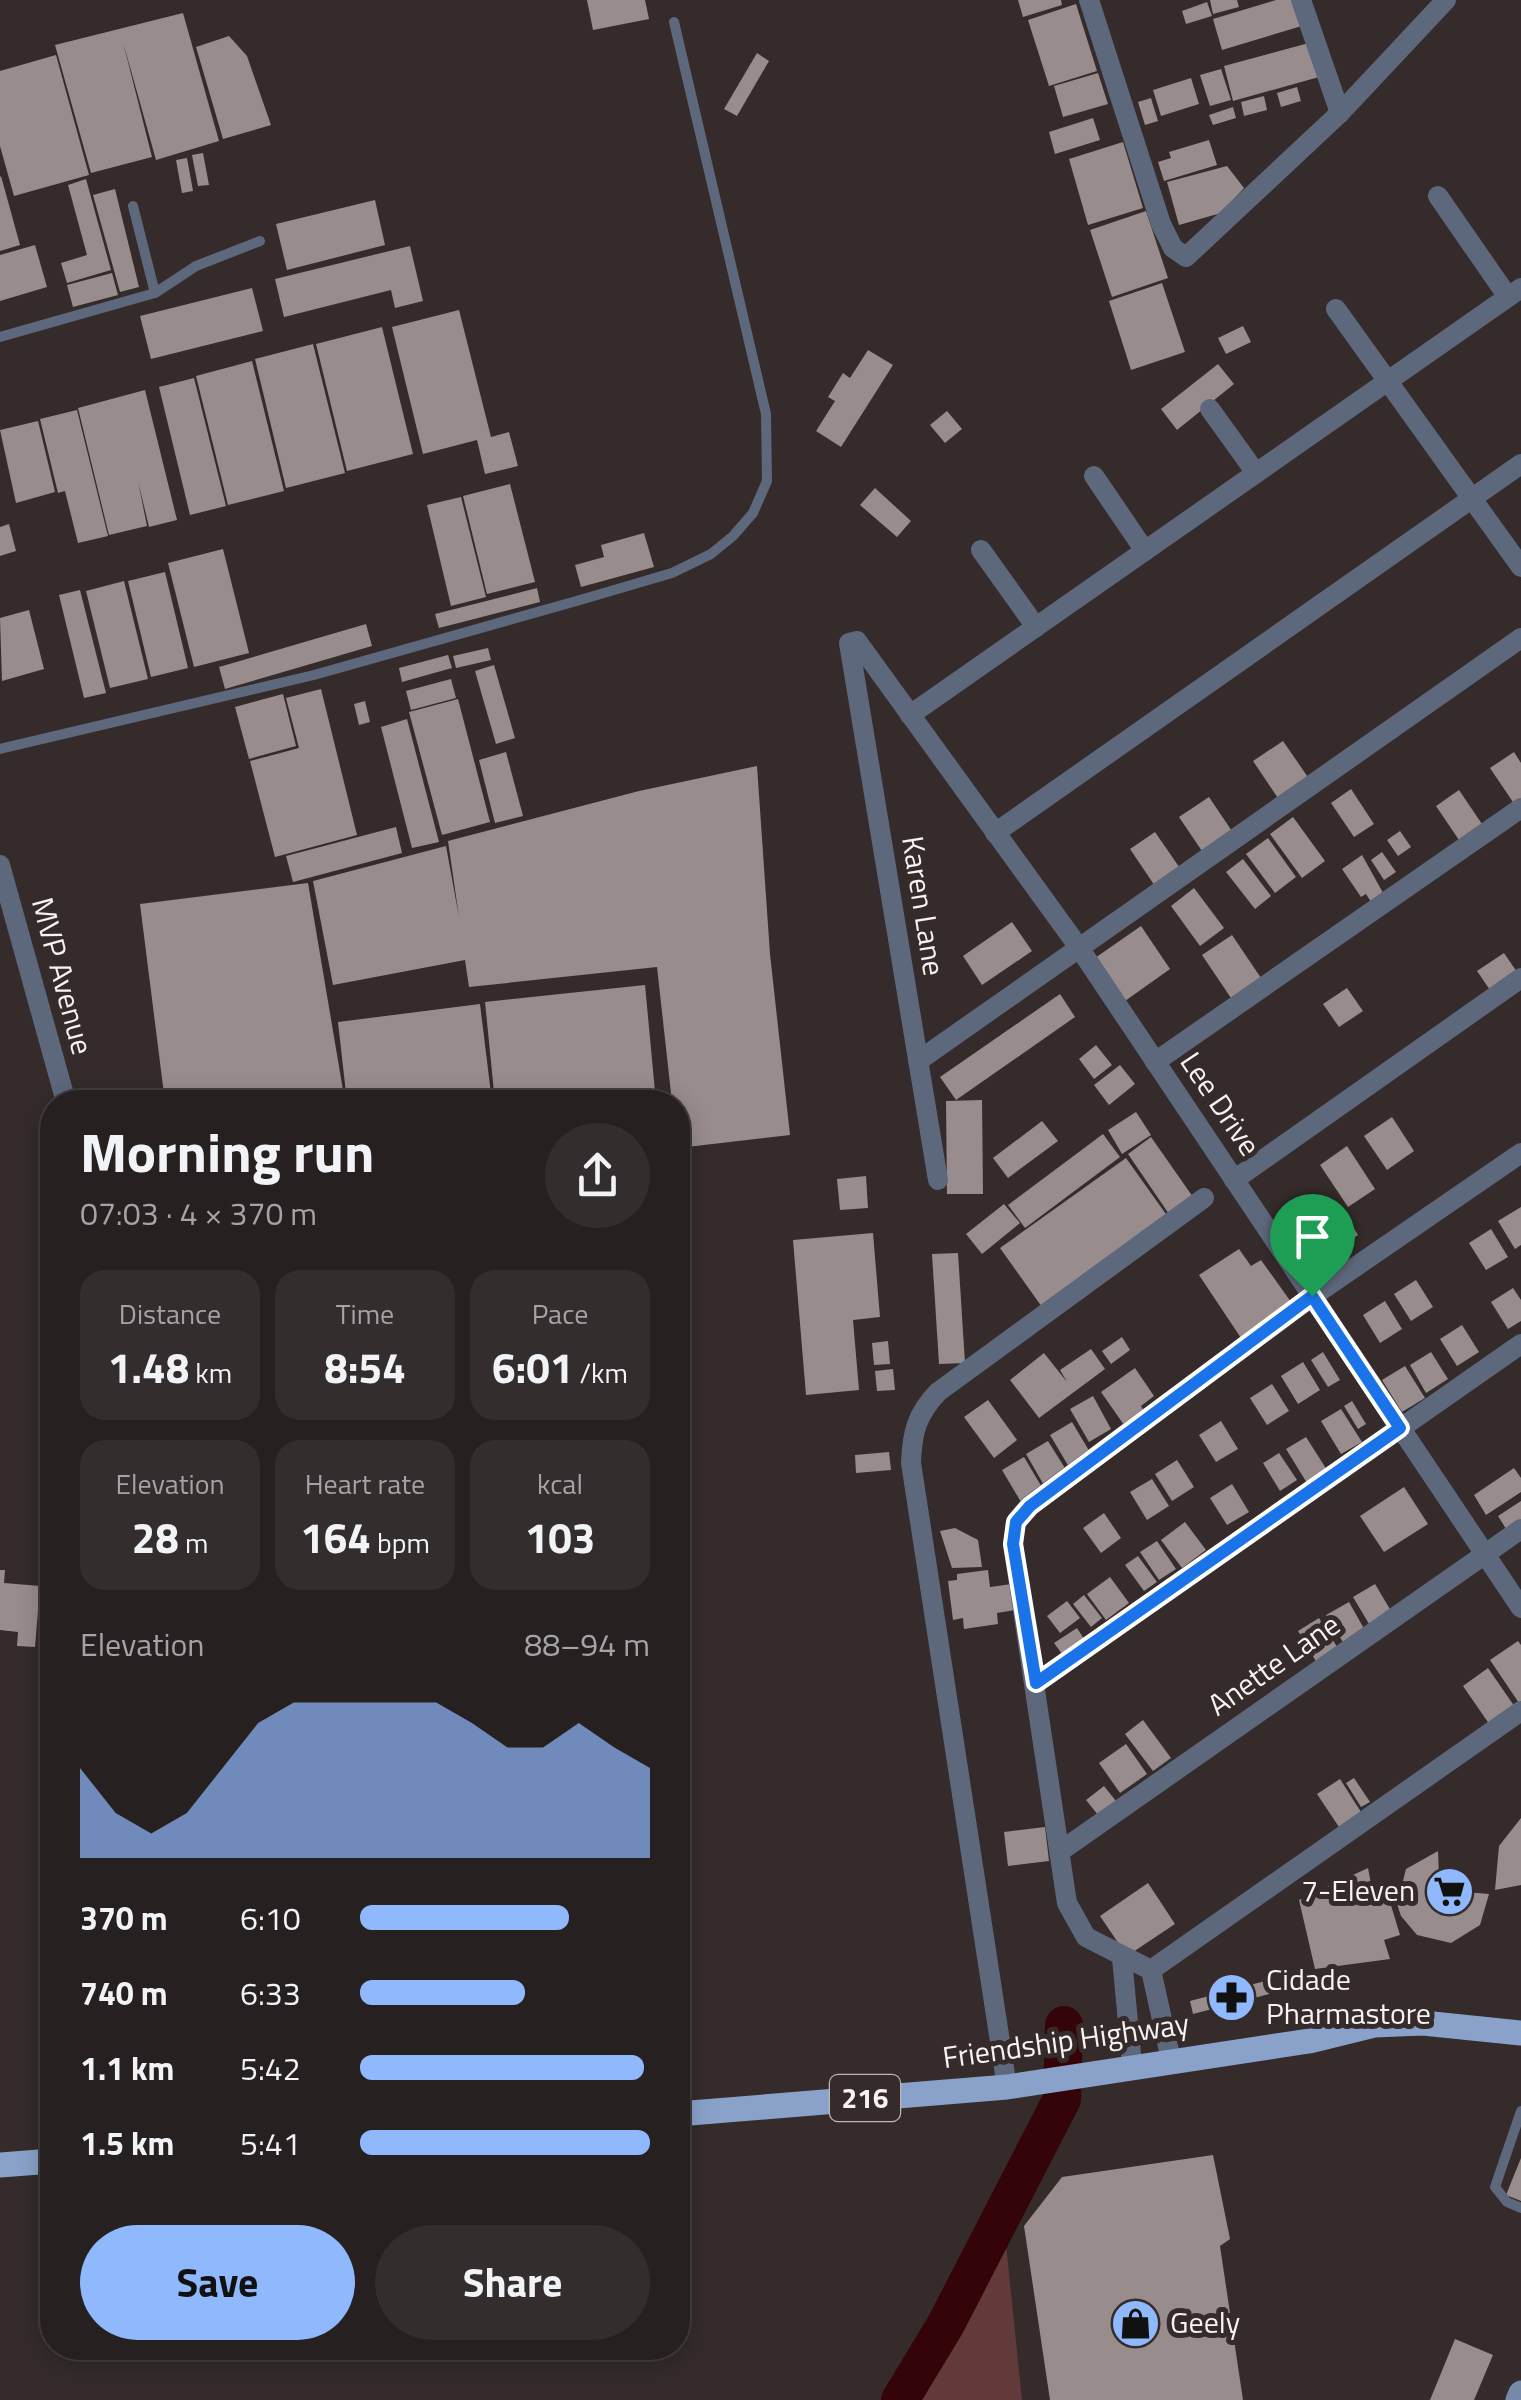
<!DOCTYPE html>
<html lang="en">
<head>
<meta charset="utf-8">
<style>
	body { margin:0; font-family:"Titillium Web",sans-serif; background:#332d2d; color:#f1f3f6; height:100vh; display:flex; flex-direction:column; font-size:38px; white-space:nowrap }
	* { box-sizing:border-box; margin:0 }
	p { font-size:32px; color:#a4a3a5 }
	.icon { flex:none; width:55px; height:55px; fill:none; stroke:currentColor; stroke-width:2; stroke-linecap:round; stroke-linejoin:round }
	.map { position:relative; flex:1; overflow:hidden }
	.drawer { position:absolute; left:40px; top:1090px; width:650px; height:1270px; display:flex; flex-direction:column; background:#272020; border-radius:40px; box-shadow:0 5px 25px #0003,0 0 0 2px #433e3e }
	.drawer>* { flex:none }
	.pin { position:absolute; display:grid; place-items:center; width:85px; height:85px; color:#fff; margin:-102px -42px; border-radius:50% 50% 50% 0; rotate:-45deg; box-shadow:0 0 10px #0007 }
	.pin .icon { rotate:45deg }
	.round { display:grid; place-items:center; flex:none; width:105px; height:105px; border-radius:52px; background:#332d2d }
	.headline { display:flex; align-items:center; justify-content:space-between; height:170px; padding:0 40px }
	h1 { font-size:55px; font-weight:700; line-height:75px }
	.figures { display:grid; grid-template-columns:repeat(3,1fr); gap:15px; height:170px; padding:10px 40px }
	.figures div { display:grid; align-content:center; border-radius:25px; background:#332d2d; text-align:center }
	.figures b { font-size:42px; font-weight:700 }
	.figures small { font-size:28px; font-weight:400 }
	.figures p { font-size:28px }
	.chart { height:280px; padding:20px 40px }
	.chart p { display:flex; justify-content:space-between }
	.chart svg { width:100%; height:180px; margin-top:10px; fill:#90b8fd; opacity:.7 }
	.primary-button { display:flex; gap:20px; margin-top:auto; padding:20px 40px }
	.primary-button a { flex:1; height:115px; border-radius:60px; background:#90b8fd; color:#111; font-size:40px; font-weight:700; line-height:115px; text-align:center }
	.primary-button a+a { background:#332d2d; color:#f1f3f6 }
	ul { padding:0 40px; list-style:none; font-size:32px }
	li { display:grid; grid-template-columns:160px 120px 1fr; align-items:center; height:75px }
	li i { height:25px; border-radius:12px; background:#90b8fd }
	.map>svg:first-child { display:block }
	.green { fill:#623a39 }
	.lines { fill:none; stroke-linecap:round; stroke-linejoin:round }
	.river { stroke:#350408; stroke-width:38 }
	.building { fill:#988d8c }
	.lane { stroke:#5d687c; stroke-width:10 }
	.street { stroke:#5d687c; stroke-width:20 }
	.secondary { stroke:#7789a8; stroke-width:25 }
	.primary { stroke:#8aa2ca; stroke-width:25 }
	.route-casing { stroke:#fff; stroke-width:20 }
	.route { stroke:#1a73e8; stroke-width:12 }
	.labels { text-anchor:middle; stroke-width:10; stroke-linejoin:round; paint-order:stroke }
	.shield { fill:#342b2a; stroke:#bdb6b6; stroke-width:2.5 }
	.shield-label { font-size:28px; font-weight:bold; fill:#f8f2f2 }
	.street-label { font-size:30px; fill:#f8f2f2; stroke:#342b2a }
	.poi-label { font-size:30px; fill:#f8f2f2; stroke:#342b2a; text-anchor:start }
</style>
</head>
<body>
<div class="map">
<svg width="1521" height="2400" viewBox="0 0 1521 2400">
	<rect width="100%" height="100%" fill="#342b2a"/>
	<!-- green -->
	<path class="green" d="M1004,2225L1022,2400H912Z"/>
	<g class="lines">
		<!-- river -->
		<path class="river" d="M900,2400L946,2324L1062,2099L1064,2025"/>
	</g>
	<!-- building -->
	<g class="building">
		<path d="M587,0H645L649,19L593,30Z"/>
		<path d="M1018,0H1061L1062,5L1023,17Z"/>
		<path d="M1210,0H1237L1239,7L1213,14Z"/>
		<path d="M1276,0H1298L1305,25L1222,50L1213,19Z"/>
		<path d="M1207,2L1212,16L1186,24L1182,11Z"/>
		<path d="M1076,4L1097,71L1049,86L1028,20Z"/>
		<path d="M183,13L219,141L156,160L123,42L152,157L91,173L55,45Z"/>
		<path d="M229,36L247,56L271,125L223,139L196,47Z"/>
		<path d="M1309,43L1319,77L1233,101L1224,66Z"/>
		<path d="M757,53L769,61L737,116L724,109Z"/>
		<path d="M56,55L89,175L14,196L0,146V71Z"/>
		<path d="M1221,69L1231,100L1210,106L1200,75Z"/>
		<path d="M1098,73L1108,104L1063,117L1054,86Z"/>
		<path d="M1191,78L1199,104L1161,116L1153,90Z"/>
		<path d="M1297,87L1301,101L1281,107L1277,93Z"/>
		<path d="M1264,96L1267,110L1244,116L1241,102Z"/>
		<path d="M1151,98L1158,121L1145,125L1138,102Z"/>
		<path d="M1233,107L1236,118L1213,125L1209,115Z"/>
		<path d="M1093,118L1100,140L1055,154L1049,132Z"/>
		<path d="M1209,140L1217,165L1164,181L1158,162L1171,158L1169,152Z"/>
		<path d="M1123,142L1143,208L1088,225L1069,159Z"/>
		<path d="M203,153L209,185L198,186L192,155Z"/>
		<path d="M187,158L193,191L182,193L176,160Z"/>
		<path d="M1227,166L1244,188L1221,213L1179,225L1167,182Z"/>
		<path d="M1,176L20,245L0,251V177Z"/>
		<path d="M86,179L111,270L67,283L61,263L87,255L68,185Z"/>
		<path d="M115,189L139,287L120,292L93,195Z"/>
		<path d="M375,200L385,245L287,270L276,224Z"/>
		<path d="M1146,211L1168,278L1112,297L1090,230Z"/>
		<path d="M35,245L47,287L0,301V255Z"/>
		<path d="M410,246L423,301L395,308L391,290L284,317L275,279Z"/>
		<path d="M112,273L118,295L73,307L67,285Z"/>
		<path d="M1162,283L1185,352L1131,370L1109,301Z"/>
		<path d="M252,288L263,331L151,359L140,316Z"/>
		<path d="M459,310L491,437L509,432L518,466L485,474L477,440L423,454L392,327Z"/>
		<path d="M1243,326L1251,342L1226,354L1218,338Z"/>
		<path d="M382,327L413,454L347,471L316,344Z"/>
		<path d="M313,344L345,473L286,488L255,359Z"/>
		<path d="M868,350L893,365L841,447L816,431L835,401L828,397L843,373L850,378Z"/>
		<path d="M252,361L284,491L228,505L196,376Z"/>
		<path d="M1218,364L1234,384L1177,430L1161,409Z"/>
		<path d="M194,378L226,506L190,515L159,387Z"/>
		<path d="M145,390L177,520L149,527L138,481L147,526L109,535L78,408Z"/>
		<path d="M77,410L108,536L78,543L65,491L58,493L40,419Z"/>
		<path d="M947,411L962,429L945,443L930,425Z"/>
		<path d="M38,421L55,492L16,503L0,430Z"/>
		<path d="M510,484L535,582L487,594L463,496Z"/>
		<path d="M875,488L911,521L897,537L860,505Z"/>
		<path d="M461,497L486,597L451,606L427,505Z"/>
		<path d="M9,524L16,551L0,556V527Z"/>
		<path d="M644,533L654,567L581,587L575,565L604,557L601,545Z"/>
		<path d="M223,549L249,653L194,667L168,563Z"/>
		<path d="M165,572L188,668L151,677L128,581Z"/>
		<path d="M124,581L148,679L110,688L86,591Z"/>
		<path d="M537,588L540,602L439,628L435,614Z"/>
		<path d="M80,590L106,693L84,698L59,595Z"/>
		<path d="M29,610L44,669L2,681L0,618Z"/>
		<path d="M366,624L372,646L225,689L219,667Z"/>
		<path d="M488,648L491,660L456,668L453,656Z"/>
		<path d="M448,655L452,668L402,682L399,668Z"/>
		<path d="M494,665L515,738L496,744L475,671Z"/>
		<path d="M451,679L456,698L411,710L406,691Z"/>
		<path d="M321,689L357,835L275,857L250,761L299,748L286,698Z"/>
		<path d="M283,694L296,746L249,759L235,707Z"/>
		<path d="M458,699L490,822L442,835L409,712Z"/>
		<path d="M365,701L370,722L359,725L354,704Z"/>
		<path d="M407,719L439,842L412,848L381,727Z"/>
		<path d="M1283,741L1312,783L1282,804L1253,761Z"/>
		<path d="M506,752L523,816L495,823L479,760Z"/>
		<path d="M1514,752L1521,763V814L1490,768Z"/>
		<path d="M757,766L770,954L790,1135L678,1148V1102H672L657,967L469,987L465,960L333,985L313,881L446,846L459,917L448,841L639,791Z"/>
		<path d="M1351,789L1374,824L1354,837L1331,803Z"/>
		<path d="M1459,790L1488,833L1465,849L1436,806Z"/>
		<path d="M1209,797L1238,840L1208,860L1179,817Z"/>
		<path d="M1293,817L1325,861L1302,878L1270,834Z"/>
		<path d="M396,827L402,853L293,882L286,856Z"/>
		<path d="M1400,831L1411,847L1398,856L1387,840Z"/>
		<path d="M1155,832L1184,874L1159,892L1130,849Z"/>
		<path d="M1268,838L1296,877L1275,893L1246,854Z"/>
		<path d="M1382,852L1396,872L1384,880L1371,860Z"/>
		<path d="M1362,855L1387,900L1375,908L1366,894L1361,897L1342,869Z"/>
		<path d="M1243,859L1271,896L1255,909L1226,872Z"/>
		<path d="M308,883L345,1102H165L140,904Z"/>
		<path d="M1194,888L1224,928L1200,946L1171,906Z"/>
		<path d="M1012,922L1032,951L982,985L963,956Z"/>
		<path d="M1141,926L1170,969L1125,1001L1095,958Z"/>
		<path d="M1232,935L1261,978L1231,998L1202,955Z"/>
		<path d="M1504,953L1517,972L1490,990L1477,971Z"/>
		<path d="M645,985L656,1102H495L485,1002Z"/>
		<path d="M1347,988L1363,1011L1339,1027L1323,1004Z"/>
		<path d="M1060,994L1075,1017L956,1100L940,1077Z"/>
		<path d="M480,1004L492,1102H347L338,1022Z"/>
		<path d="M1096,1045L1112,1065L1094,1079L1079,1059Z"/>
		<path d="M1120,1065L1135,1084L1109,1105L1094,1085Z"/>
		<path d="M982,1100L983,1194H947L946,1101Z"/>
		<path d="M1136,1112L1151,1135L1122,1154L1108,1130Z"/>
		<path d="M1392,1117L1414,1151L1387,1170L1364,1136Z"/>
		<path d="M1042,1121L1058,1141L1008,1178L993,1158Z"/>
		<path d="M1103,1134L1120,1157L1025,1228L1008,1205Z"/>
		<path d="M1151,1137L1193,1197L1169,1214L1128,1154Z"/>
		<path d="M1347,1146L1375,1189L1348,1207L1320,1165Z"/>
		<path d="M1126,1158L1168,1217L1042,1307L1000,1248Z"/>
		<path d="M866,1176L868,1208L840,1210L837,1179Z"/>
		<path d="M1004,1204L1020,1223L982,1254L966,1234Z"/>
		<path d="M1339,1205L1358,1235L1315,1263L1296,1233Z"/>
		<path d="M1521,1207V1245L1515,1249L1498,1221Z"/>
		<path d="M1491,1229L1508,1257L1486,1270L1469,1243Z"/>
		<path d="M873,1233L880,1317L853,1320L859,1390L806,1395L793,1240Z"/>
		<path d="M1239,1249L1251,1266L1261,1260L1291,1302L1241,1338L1199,1275Z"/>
		<path d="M958,1253L965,1363L939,1364L932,1254Z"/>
		<path d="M1416,1280L1433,1307L1411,1321L1394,1294Z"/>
		<path d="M1513,1288L1521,1300V1321L1508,1329L1491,1302Z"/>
		<path d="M1385,1301L1402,1329L1380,1343L1363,1315Z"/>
		<path d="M1462,1325L1479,1352L1457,1366L1440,1339Z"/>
		<path d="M1122,1337L1130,1350L1111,1364L1102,1351Z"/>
		<path d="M888,1341L890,1364L874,1365L872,1343Z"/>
		<path d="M1091,1349L1105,1369L1039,1418L1010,1380L1044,1353L1067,1382L1060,1370Z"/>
		<path d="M1323,1352L1340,1380L1328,1387L1311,1360Z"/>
		<path d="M1431,1352L1448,1379L1426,1393L1410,1365Z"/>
		<path d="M1303,1362L1320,1390L1298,1404L1281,1376Z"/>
		<path d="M1405,1366L1425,1398L1402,1412L1382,1380Z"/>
		<path d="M1135,1368L1154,1396L1141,1406L1144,1411L1124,1425L1101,1392Z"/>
		<path d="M893,1369L895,1390L877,1391L875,1371Z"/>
		<path d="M1272,1384L1289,1411L1267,1425L1250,1398Z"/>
		<path d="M1093,1396L1111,1429L1089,1442L1070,1409Z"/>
		<path d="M988,1400L1017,1440L994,1458L964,1417Z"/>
		<path d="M1352,1401L1366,1424L1358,1429L1344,1406Z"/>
		<path d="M1341,1409L1362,1442L1341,1454L1321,1421Z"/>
		<path d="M1221,1421L1238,1449L1216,1462L1199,1435Z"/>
		<path d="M1072,1422L1091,1454L1069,1467L1050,1435Z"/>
		<path d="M1306,1437L1327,1470L1307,1483L1286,1449Z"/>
		<path d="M1048,1441L1068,1473L1045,1487L1026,1454Z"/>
		<path d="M889,1452L891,1470L856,1473L855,1455Z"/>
		<path d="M1279,1453L1297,1480L1280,1491L1263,1463Z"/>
		<path d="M1024,1457L1043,1489L1021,1502L1002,1470Z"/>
		<path d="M1177,1460L1194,1487L1172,1501L1155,1474Z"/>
		<path d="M1514,1468L1521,1478V1492L1486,1515L1474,1495Z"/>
		<path d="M1152,1479L1169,1506L1147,1520L1130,1492Z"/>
		<path d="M1232,1484L1249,1512L1227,1525L1210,1498Z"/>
		<path d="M1404,1487L1428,1524L1384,1552L1360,1516Z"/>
		<path d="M1521,1501V1524L1508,1532L1498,1516Z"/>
		<path d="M1104,1513L1121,1538L1101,1553L1083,1528Z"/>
		<path d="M1185,1522L1206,1550L1182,1568L1161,1540Z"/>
		<path d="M955,1528L978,1540L982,1567L952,1568L940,1531Z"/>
		<path d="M1157,1541L1176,1569L1159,1580L1140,1552Z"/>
		<path d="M1138,1556L1157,1582L1144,1591L1125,1565Z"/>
		<path d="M0,1570H5L4,1583L40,1586L35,1647L17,1646L18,1632L0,1630Z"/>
		<path d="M988,1570L990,1587L1012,1584L1015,1610L997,1613L998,1624L964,1629L963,1618L953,1620L948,1581L957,1580V1574Z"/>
		<path d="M1110,1577L1129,1603L1106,1620L1087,1594Z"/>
		<path d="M1375,1584L1394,1616L1372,1629L1353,1597Z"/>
		<path d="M1084,1595L1102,1618L1091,1627L1073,1604Z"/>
		<path d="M1067,1601L1080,1618L1060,1633L1047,1616Z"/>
		<path d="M1349,1602L1367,1634L1346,1647L1326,1615Z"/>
		<path d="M1319,1618L1339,1650L1317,1663L1298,1631Z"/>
		<path d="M52,1626V1684H51L39,1629Z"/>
		<path d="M1077,1628L1084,1639L1062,1654L1054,1643Z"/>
		<path d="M1518,1641L1521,1645V1706L1490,1660Z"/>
		<path d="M1488,1668L1517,1710L1492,1728L1463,1686Z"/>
		<path d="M1143,1720L1171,1758L1153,1771L1125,1734Z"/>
		<path d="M1126,1744L1147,1774L1120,1793L1099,1763Z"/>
		<path d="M1354,1778L1370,1802L1361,1807L1346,1783Z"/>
		<path d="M1340,1779L1361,1812L1339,1827L1317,1794Z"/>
		<path d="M1104,1786L1116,1801L1098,1815L1086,1800Z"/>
		<path d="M1521,1818V1885L1495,1890L1499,1846Z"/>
		<path d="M1045,1827L1049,1861L1008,1866L1004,1832Z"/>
		<path d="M1438,1851L1439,1877L1457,1879L1466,1892L1489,1894L1480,1925L1451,1943L1417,1935L1401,1916L1397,1904L1406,1869Z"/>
		<path d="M1368,1868L1373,1894L1387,1892L1400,1935L1384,1940L1390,1959L1315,1969L1299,1900Z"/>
		<path d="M1148,1883L1175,1924L1127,1956L1100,1916Z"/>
		<path d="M1269,1980L1273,1993L1193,2014L1190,2001Z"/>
		<path d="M1213,2155L1230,2239L1220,2246L1243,2400H1050L1024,2226L1062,2177Z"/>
		<path d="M1521,2158V2201L1506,2195Z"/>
		<path d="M1455,2339L1493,2355L1474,2400H1430Z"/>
	</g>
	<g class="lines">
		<!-- lane -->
		<g class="lane">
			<path d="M133,206L155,293"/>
			<path d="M0,337L155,293L196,266L260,241"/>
			<path d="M0,749L314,675L580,600L672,573L711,554L733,536L753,513L767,481L766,414L674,22"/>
			<path d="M1521,2111L1495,2187L1507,2202L1521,2208"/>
		</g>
		<!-- street -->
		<g class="street">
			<path d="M1089,0L1161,224L1173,248L1186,257L1340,113L1446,0"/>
			<path d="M1301,0L1340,113"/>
			<path d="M1438,196L1508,297"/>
			<path d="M1336,309L1521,567"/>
			<path d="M1210,409L1256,473"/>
			<path d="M1094,476L1145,551"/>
			<path d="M981,550L1036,627"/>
			<path d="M910,715L1521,288"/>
			<path d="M995,833L1521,464"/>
			<path d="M0,865L66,1102"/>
			<path d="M918,1061L1521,638"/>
			<path d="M1155,1062L1521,808"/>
			<path d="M1521,1153L1313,1296L1030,1505L1016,1522L1013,1544L1067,1903L1086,1937L1151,1970L1521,1711"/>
			<path d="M938,1180L849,643L857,641L1080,949L1521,1608"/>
			<path d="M1234,1180L1521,978"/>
			<path d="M1036,1683L1521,1344"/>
			<path d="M1062,1850L1521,1529"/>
			<path d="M1122,1958L1132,2065"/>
			<path d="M1151,1970L1171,2060"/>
			<path d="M1007,2087L911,1463C912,1432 917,1414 938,1392L1204,1198"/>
		</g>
		<!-- secondary -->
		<path class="secondary" d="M1518,2400L1521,2393"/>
		<!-- primary -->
		<g class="primary">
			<path d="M678,2114L1007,2087L1309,2041L1374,2025L1423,2023L1521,2033"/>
			<path d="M0,2165L52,2161"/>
		</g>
	</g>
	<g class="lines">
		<defs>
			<path id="route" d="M1312,1296L1400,1428L1036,1683L1013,1544L1016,1522L1030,1506Z"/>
		</defs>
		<!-- route casing -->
		<use href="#route" class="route-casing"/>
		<!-- route -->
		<use href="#route" class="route"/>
	</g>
	<!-- icons -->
	<defs>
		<symbol id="supermarket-disc" viewBox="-11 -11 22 22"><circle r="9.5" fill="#90b8fd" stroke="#342b2a"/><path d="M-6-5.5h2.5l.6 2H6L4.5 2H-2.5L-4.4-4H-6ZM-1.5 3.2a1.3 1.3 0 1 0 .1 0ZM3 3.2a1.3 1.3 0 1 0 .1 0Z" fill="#111"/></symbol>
		<symbol id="pharmacy-disc" viewBox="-11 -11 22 22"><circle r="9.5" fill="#90b8fd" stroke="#342b2a"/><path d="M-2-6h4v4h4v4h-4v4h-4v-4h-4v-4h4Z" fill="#111"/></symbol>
		<symbol id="shop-disc" viewBox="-11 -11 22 22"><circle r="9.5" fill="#90b8fd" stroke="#342b2a"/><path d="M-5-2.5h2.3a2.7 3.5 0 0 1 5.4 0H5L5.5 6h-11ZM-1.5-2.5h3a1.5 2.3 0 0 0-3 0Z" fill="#111"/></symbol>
	</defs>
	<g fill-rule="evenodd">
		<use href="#supermarket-disc" x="1422" y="1864" width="55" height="55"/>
		<use href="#pharmacy-disc" x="1204" y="1970" width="55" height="55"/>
		<use href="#shop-disc" x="1108" y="2296" width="55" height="55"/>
	</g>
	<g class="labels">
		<!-- shield labels -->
		<rect class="shield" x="830" y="2075" width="70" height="46" rx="8"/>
		<g class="shield-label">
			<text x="865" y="2108">216</text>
		</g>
		<!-- street labels -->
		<g class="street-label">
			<text transform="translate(923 906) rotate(81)" y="10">Karen Lane</text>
			<text transform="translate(62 976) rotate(75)" y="10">MVP Avenue</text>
			<text transform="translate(1220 1104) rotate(56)" y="10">Lee Drive</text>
			<text transform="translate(1274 1665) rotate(-35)" y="10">Anette Lane</text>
			<text transform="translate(1066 2041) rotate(-8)" y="10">Friendship Highway</text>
		</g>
		<!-- poi labels -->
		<g class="poi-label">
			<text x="1415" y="1901" text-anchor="end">7-Eleven</text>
			<text x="1266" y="1990">Cidade<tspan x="1266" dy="34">Pharmastore</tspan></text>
			<text x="1170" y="2333">Geely</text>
		</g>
	</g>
</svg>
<div class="pin" style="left:1312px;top:1296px;background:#1e9e55"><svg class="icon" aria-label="arrive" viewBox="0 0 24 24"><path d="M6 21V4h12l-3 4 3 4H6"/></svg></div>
<section class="drawer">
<div class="headline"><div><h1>Morning run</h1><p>07:03 · 4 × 370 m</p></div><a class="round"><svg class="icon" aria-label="share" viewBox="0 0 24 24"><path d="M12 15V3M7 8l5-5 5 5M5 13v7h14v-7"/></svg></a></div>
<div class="figures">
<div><p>Distance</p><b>1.48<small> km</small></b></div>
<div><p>Time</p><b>8:54</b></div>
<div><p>Pace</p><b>6:01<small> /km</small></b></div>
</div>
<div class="figures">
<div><p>Elevation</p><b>28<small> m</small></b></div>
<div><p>Heart rate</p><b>164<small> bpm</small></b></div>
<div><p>kcal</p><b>103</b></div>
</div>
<div class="chart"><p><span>Elevation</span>88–94 m</p>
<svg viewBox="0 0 160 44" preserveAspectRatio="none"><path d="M0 44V22L10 33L20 38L30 33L40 22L50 11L60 6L70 6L80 6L90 6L100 6L110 11L120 17L130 17L140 11L150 17L160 22V44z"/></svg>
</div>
<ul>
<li><b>370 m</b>6:10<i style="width:72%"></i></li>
<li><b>740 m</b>6:33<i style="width:57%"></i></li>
<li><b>1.1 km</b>5:42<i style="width:98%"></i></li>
<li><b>1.5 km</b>5:41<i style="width:100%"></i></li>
</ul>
<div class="primary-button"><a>Save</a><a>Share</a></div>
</section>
</div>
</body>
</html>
